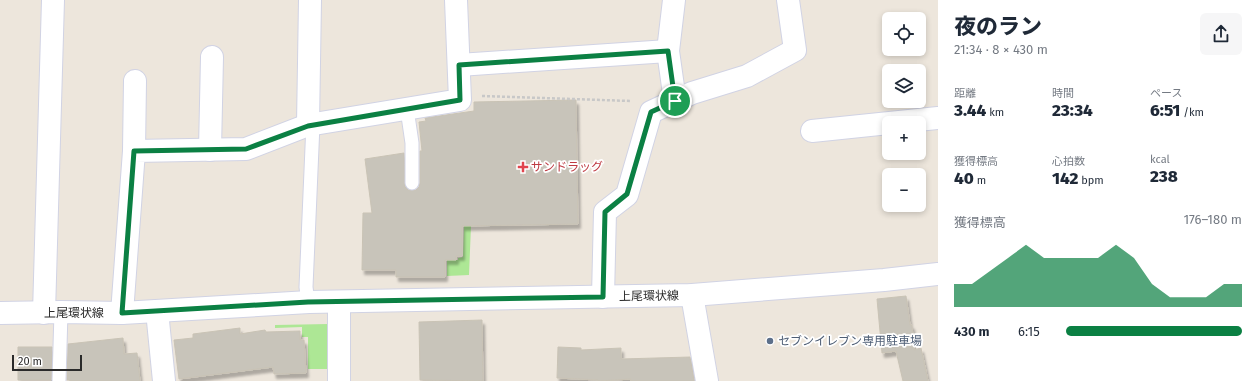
<!DOCTYPE html>
<html lang="ja">
<head>
<meta charset="utf-8">
<style>
	body { margin:0; font-family:"Fira Sans","Noto Sans JP",sans-serif; background:#f6f6f7; color:#1f2937; height:100vh; display:flex; flex-direction:column; font-size:15px; white-space:nowrap }
	* { box-sizing:border-box; margin:0 }
	p { font-size:13px; color:#747a83 }
	.icon { flex:none; width:22px; height:22px; fill:none; stroke:currentColor; stroke-width:2; stroke-linecap:round; stroke-linejoin:round }
	.map { position:relative; flex:1; overflow:hidden }
	.drawer { display:flex; flex-direction:column; background:#fff; width:320px }
	.drawer>* { flex:none }
	.fabs { position:absolute; left:882px; top:12px; display:grid; gap:8px }
	.fabs a { display:grid; place-items:center; width:44px; height:44px; border-radius:6px; background:#fff; box-shadow:0 2px 6px #0003; font-size:20px }
	.scale { position:absolute; left:12px; bottom:10px; width:70px; box-sizing:border-box; padding-left:4px; border:2px solid #2a2a2a; border-top:0; font-size:11px; line-height:14px; white-space:nowrap; color:#2a2a2a; -webkit-text-stroke:3px #fff; paint-order:stroke }
	.pin { position:absolute; display:grid; place-items:center; width:34px; height:34px; color:#fff; margin:-17px; border:2px solid #fff; border-radius:50%; box-shadow:0 1px 4px #0007 }
	.round { display:grid; place-items:center; flex:none; width:42px; height:42px; border-radius:6px; background:#f6f6f7 }
	.headline { display:flex; align-items:center; justify-content:space-between; height:68px; padding:0 16px }
	h1 { font-size:22px; font-weight:800; line-height:30px }
	.stats { display:grid; grid-template-columns:repeat(3,1fr); gap:6px; height:68px; padding:4px 16px }
	.stats div { display:grid; align-content:center }
	.stats b { font-size:17px; font-weight:800 }
	.stats small { font-size:11px; font-weight:400 }
	.stats p { font-size:11px }
	.chart { height:112px; padding:8px 16px }
	.chart p { display:flex; justify-content:space-between }
	.chart svg { width:100%; height:72px; margin-top:4px; fill:#0b8043; opacity:.7 }
	ul { padding:0 16px; list-style:none; font-size:13px }
	li { display:grid; grid-template-columns:64px 48px 1fr; align-items:center; height:30px }
	li i { height:10px; border-radius:5px; background:#0b8043 }
	main { display:flex; flex:1; min-height:0 }
	.map>svg:first-child { display:block }
	.green { fill:#ade795 }
	.building { fill:#c8c4ba; stroke:#c9c3b5; filter:url(#shadow) }
	.lines { fill:none; stroke-linecap:round; stroke-linejoin:round }
	.lane-casing { stroke:#d1d3e4; stroke-width:15 }
	.street-casing { stroke:#d1d3e4; stroke-width:24 }
	.secondary-casing { stroke:#d1d3e4; stroke-width:24 }
	.path { stroke:#c8c8c8; stroke-width:2.5; stroke-dasharray:3 2; stroke-linecap:butt }
	.lane { stroke:#fff; stroke-width:13 }
	.street { stroke:#fff; stroke-width:22 }
	.secondary { stroke:#fff; stroke-width:22 }
	.route-casing { stroke:#fff; stroke-width:8 }
	.route { stroke:#0b8043; stroke-width:5 }
	.health-dot { fill:#e0444e; stroke:#fff; stroke-width:1.5 }
	.service-dot { fill:#5c6f8a; stroke:#fff; stroke-width:1.5 }
	.labels { text-anchor:middle; stroke-width:3.5; stroke-linejoin:round; paint-order:stroke }
	.health-label { font-size:12px; fill:#be3a42; stroke:#fff; text-anchor:start }
	.street-label { font-size:12px; fill:#2a2a2a; stroke:#fff }
	.service-label { font-size:12px; fill:#4e5e75; stroke:#fff; text-anchor:start }
</style>
</head>
<body>
<main>
<div class="map">
<svg width="938" height="381" viewBox="0 0 938 381">
	<defs>
		<filter id="shadow"><feDropShadow dx="2.5" dy="4.5" stdDeviation="1" flood-color="#0004"/></filter>
	</defs>
	<rect width="100%" height="100%" fill="#ede6dc"/>
	<!-- green -->
	<g class="green">
		<path d="M464,226H471L469,275L447,276V260H458V258L463,257Z"/>
		<path d="M329,324V369H308V337H302V327L275,328V325Z"/>
	</g>
	<!-- building -->
	<g class="building">
		<path d="M576,100L578,224L462,226V256H456V260H445V277H396V270H362L363,213H372L365,159L404,153L405,187L408,190H416L419,187L420,183V151H422L419,122L426,121L425,118L474,111V102Z"/>
		<path d="M906,296L910,325H912L914,350L921,348L928,381H903L896,351L882,353L877,299Z"/>
		<path d="M482,320L483,381L420,380L419,322Z"/>
		<path d="M240,328V334L265,330L266,332L300,331V340H304L306,373L274,374L273,367L179,379L174,340L193,338V334Z"/>
		<path d="M123,338L124,354L137,353L140,381H70V380H67L68,344Z"/>
		<path d="M18,347H52L51,380H18Z"/>
		<path d="M558,347L581,348V350L621,348V359L690,357L694,381H631V379L598,381V380L557,378Z"/>
	</g>
	<g class="lines">
		<defs>
			<g id="lane">
				<path d="M407,109L412,143V183"/>
				<path d="M308,303L306,287L313,124"/>
				<path d="M59,381L61,312"/>
			</g>
			<g id="street">
				<path d="M674,0L668,51L675,101"/>
				<path d="M459,65L668,51"/>
				<path d="M308,125L310,0"/>
				<path d="M812,131L938,118"/>
				<path d="M210,150L212,57"/>
				<path d="M134,151L135,81"/>
				<path d="M692,295L707,381"/>
				<path d="M603,297L605,212L627,195L651,112L692,93L747,76L795,50L788,0"/>
				<path d="M339,302V381"/>
				<path d="M157,311L164,381"/>
				<path d="M44,313L53,0"/>
				<path d="M122,313L134,151L246,149L308,125L460,100L456,0"/>
			</g>
			<path id="secondary" d="M0,313L61,312L122,313L309,302L692,295L884,280L938,274"/>
		</defs>
		<!-- lane casing -->
		<use href="#lane" class="lane-casing"/>
		<!-- street casing -->
		<use href="#street" class="street-casing"/>
		<!-- secondary casing -->
		<use href="#secondary" class="secondary-casing"/>
		<!-- path -->
		<path class="path" d="M482,96L631,101"/>
		<!-- lane -->
		<use href="#lane" class="lane"/>
		<!-- street -->
		<use href="#street" class="street"/>
		<!-- secondary -->
		<use href="#secondary" class="secondary"/>
	</g>
	<g class="lines">
		<defs>
			<path id="route" d="M668,51L675,101L651,112L627,194L605,212L603,297L308,302L122,313L134,151L246,149L308,126L460,100L459,65Z"/>
		</defs>
		<!-- route casing -->
		<use href="#route" class="route-casing"/>
		<!-- route -->
		<use href="#route" class="route"/>
	</g>
	<!-- markers -->
	<path class="health-dot" d="M521 161h4v4h4v4h-4v4h-4v-4h-4v-4h4z"/>
	<circle class="service-dot" cx="770" cy="341" r="4"/>
	<g class="labels">
		<!-- health labels -->
		<g class="health-label">
			<text x="531" y="171">サンドラッグ</text>
		</g>
		<!-- street labels -->
		<g class="street-label">
			<text transform="translate(649 296) rotate(-1)" y="4">上尾環状線</text>
			<text x="74" y="317">上尾環状線</text>
		</g>
		<!-- service labels -->
		<g class="service-label">
			<text x="778" y="345">セブンイレブン専用駐車場</text>
		</g>
	</g>
</svg>
<div class="fabs">
<a><svg class="icon" aria-label="locate" viewBox="0 0 24 24"><circle cx="12" cy="12" r="6"/><path d="M12 2v4M12 18v4M2 12h4M18 12h4"/></svg></a>
<a><svg class="icon" aria-label="layers" viewBox="0 0 24 24"><path d="M12 4l9 5-9 5-9-5zM3 14l9 5 9-5"/></svg></a>
<a>+</a>
<a>−</a>
</div>
<div class="scale">20 m</div>
<div class="pin" style="left:675px;top:101px;background:#1e9e55"><svg class="icon" aria-label="arrive" viewBox="0 0 24 24"><path d="M6 21V4h12l-3 4 3 4H6"/></svg></div>
</div>
<section class="drawer">
<div class="headline"><div><h1>夜のラン</h1><p>21:34 · 8 × 430 m</p></div><a class="round"><svg class="icon" aria-label="share" viewBox="0 0 24 24"><path d="M12 15V3M7 8l5-5 5 5M5 13v7h14v-7"/></svg></a></div>
<div class="stats">
<div><p>距離</p><b>3.44<small> km</small></b></div>
<div><p>時間</p><b>23:34</b></div>
<div><p>ペース</p><b>6:51<small> /km</small></b></div>
</div>
<div class="stats">
<div><p>獲得標高</p><b>40<small> m</small></b></div>
<div><p>心拍数</p><b>142<small> bpm</small></b></div>
<div><p>kcal</p><b>238</b></div>
</div>
<div class="chart"><p><span>獲得標高</span>176–180 m</p>
<svg viewBox="0 0 160 44" preserveAspectRatio="none"><path d="M0 44V30L10 30L20 22L30 14L40 6L50 14L60 14L70 14L80 14L90 6L100 14L110 30L120 38L130 38L140 38L150 30L160 30V44z"/></svg>
</div>
<ul>
<li><b>430 m</b>6:15<i style="width:100%"></i></li>
</ul>
</section>
</main>
</body>
</html>
